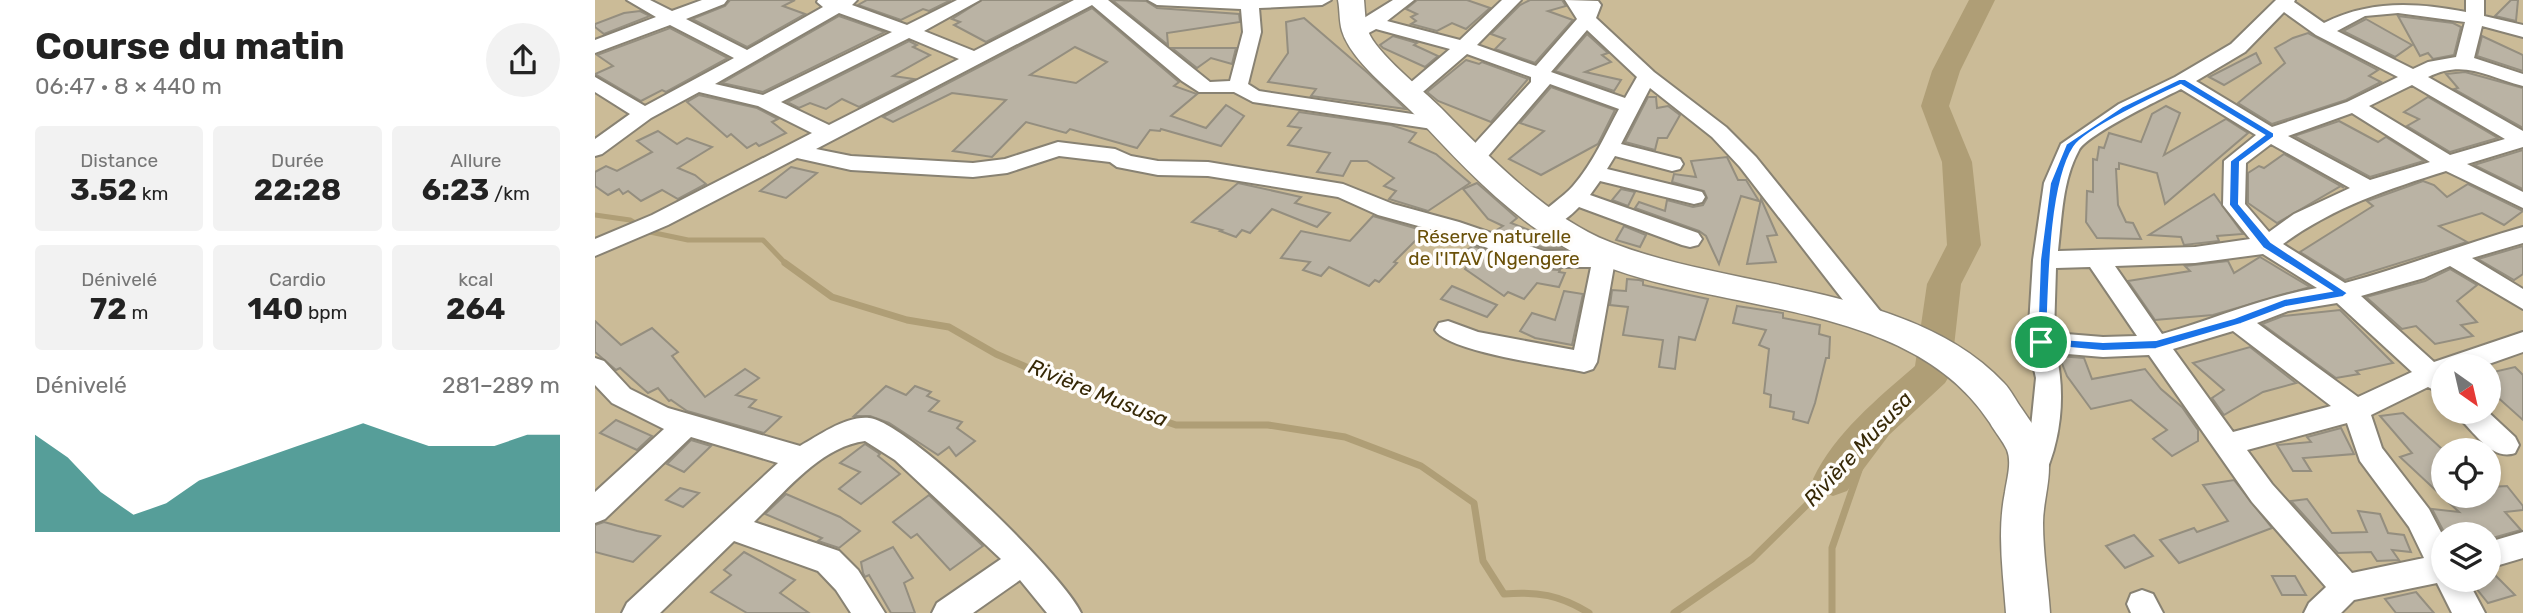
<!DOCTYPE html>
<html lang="fr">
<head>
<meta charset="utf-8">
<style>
	body { margin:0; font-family:Rubik,sans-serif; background:#f2f2f2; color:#222; height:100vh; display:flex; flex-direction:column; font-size:26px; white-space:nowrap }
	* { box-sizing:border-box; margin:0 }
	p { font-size:23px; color:#767676 }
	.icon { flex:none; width:38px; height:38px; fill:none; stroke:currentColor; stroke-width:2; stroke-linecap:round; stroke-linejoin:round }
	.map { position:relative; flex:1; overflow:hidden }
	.side { display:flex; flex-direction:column; background:#fff; width:595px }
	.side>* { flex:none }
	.needle { width:46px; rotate:146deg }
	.tools { position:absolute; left:1836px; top:354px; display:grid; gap:14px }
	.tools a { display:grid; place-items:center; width:70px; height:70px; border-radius:50%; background:#fff; box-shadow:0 4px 10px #0003; font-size:35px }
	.pin { position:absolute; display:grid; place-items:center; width:60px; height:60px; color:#fff; margin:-30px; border:4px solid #fff; border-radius:50%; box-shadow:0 2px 7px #0007 }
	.round { display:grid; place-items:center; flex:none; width:74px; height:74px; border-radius:37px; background:#f2f2f2 }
	.headline { display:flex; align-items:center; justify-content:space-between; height:119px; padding:0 35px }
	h1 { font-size:38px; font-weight:700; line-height:52px }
	.figures { display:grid; grid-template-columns:repeat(3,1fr); gap:10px; height:119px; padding:7px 35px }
	.figures div { display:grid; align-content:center; border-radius:7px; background:#f2f2f2; text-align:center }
	.figures b { font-size:30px; font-weight:700 }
	.figures small { font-size:19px; font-weight:400 }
	.figures p { font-size:19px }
	.chart { height:196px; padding:14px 35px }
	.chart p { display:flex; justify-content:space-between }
	.chart svg { width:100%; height:126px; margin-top:7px; fill:#0f766e; opacity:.7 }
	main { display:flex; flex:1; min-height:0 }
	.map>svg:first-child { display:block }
	.green { fill:#cbbb97; fill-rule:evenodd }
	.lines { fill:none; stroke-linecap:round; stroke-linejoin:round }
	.stream-far1 { stroke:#af9e76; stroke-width:5 }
	.stream { stroke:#af9e76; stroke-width:7 }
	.river { fill:#af9e76; fill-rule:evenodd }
	.building { fill:#bab3a4; stroke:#948e7f; stroke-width:2; fill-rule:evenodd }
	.street-casing { stroke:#888273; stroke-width:4 }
	.secondary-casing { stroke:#888273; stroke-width:3 }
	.street { fill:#fff; fill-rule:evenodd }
	.secondary { fill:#fff; fill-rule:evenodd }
	.route { fill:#1a73e8; stroke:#fff; stroke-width:2; fill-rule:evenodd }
	.labels { text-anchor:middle; stroke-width:7; stroke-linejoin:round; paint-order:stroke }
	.park-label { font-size:19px; fill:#6a5008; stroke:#fffdfa }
	.water-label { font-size:21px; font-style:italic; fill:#372907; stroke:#fffdfa }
</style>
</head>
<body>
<main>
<section class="side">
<div class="headline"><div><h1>Course du matin</h1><p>06:47 · 8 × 440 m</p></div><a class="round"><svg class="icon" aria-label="share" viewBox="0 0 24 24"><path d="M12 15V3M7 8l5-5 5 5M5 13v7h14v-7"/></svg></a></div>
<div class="figures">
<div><p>Distance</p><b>3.52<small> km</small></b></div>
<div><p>Durée</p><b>22:28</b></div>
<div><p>Allure</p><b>6:23<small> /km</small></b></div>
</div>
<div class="figures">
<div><p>Dénivelé</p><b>72<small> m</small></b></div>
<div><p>Cardio</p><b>140<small> bpm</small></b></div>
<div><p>kcal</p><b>264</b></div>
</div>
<div class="chart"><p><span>Dénivelé</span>281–289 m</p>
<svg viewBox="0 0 160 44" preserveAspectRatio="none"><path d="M0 44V10L10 18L20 30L30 38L40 34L50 26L60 22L70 18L80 14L90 10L100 6L110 10L120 14L130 14L140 14L150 10L160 10V44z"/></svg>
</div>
</section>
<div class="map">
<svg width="1928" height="613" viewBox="0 0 1928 613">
	<rect width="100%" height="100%" fill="#f7f0e0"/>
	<!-- green -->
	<path class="green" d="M0,0H1928V613H0ZM1848,366H1894V411H1848ZM1848,450H1894V495H1848ZM1848,534H1894V579H1848Z"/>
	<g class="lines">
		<!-- stream-far1 -->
		<path class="stream-far1" d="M0,215L35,220L55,232L93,240H168L192,265"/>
		<!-- stream -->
		<g class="stream">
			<path d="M190,263L237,297L312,320L354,327L401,354L510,401L581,425H673L750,437L826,466L879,503L888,561L909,594C942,591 965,595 994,613"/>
			<path d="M1079,613L1157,559L1238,479"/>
			<path d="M1237,613V548L1280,424"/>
		</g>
		<!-- river -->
		<path class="river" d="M1374,0H1400L1365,71L1354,106L1377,162L1386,245L1366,284L1356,373L1350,383L1294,435L1252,491L1238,496L1224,491L1218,479C1240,433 1282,399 1320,366L1332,284L1352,245L1347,162L1326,106L1337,71Z"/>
	</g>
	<!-- building -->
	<g class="building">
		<path d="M135,0H200L188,6L210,14L152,47L97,19L130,6Z"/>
		<path d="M272,0H356L334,11L328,9L306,20L263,5Z"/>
		<path d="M387,0H473L391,42L359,25L365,22L357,19Z"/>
		<path d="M517,0L551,1L562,8L644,14L645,22L572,33L573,45Z"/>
		<path d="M822,0H872L895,8L871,29L857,23L842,31L816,24L821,21L816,17L822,14L811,9Z"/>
		<path d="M935,0H967L971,6L953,11L978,20L940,63L900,49L910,39L896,34L925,5Z"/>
		<path d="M1916,0H1923L1921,21L1900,16Z"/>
		<path d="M497,8L584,82L579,86L602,94L576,116L611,128L631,105L649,116L626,146L566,129L565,131L555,130L542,148L475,129L471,133L431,122L397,157L358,151L411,100L357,93L298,122L288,117ZM480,47L512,62L481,83L435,75Z"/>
		<path d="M45,11L55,16L9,34L0,27V24L29,13Z"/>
		<path d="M244,16L290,32L168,92L127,83Z"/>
		<path d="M1803,16L1858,23L1866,27L1859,55L1838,59L1833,53L1825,56Z"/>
		<path d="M709,18L774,74L811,109L716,96L721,89L673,82L693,53L691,22Z"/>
		<path d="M1771,19L1817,45L1800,57L1748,31Z"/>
		<path d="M75,28L133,58L71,92L67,90L46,101L0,74L18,66L2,55Z"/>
		<path d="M1713,33L1783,70L1774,76L1786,82L1751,100L1677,124L1643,103L1690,63L1680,48L1698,38Z"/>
		<path d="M992,34L1013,53L1007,55L1016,62L990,72L1026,80L1019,91L960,71Z"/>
		<path d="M798,36L822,43L819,45L843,56L830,67L788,48L785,45Z"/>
		<path d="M1887,36L1928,55V71L1882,56Z"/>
		<path d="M314,41L322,45L318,47L335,55L298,76L319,79L264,107L247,99L231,109L215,103L204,108L192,102Z"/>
		<path d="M577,48H641L637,64L616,58L602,68Z"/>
		<path d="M1661,53L1666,63L1629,85L1614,77Z"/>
		<path d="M871,60L884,64L887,62L933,79L896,122L843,101L832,92Z"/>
		<path d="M1870,72L1928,88V128L1859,89L1863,88L1851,74Z"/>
		<path d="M956,87L1020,110L1003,144L946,175L914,159L949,131L925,123Z"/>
		<path d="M104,95L162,108L183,119L177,122L191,133L164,146L161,143L152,148L136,134L132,137L92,102Z"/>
		<path d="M1053,97H1061L1062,108L1073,106L1085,115L1072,138H1063L1060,150L1030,142Z"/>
		<path d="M1833,97L1903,138L1855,152L1812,126L1824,119L1809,112Z"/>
		<path d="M1571,106L1585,113L1569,155L1631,119L1653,133L1570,204L1562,173L1524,163V169H1521L1523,205L1531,222L1538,223L1546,239L1502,238L1491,222L1492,191L1498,192V159L1502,160L1504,147L1509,148L1514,133L1546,142L1557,114Z"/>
		<path d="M704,112L796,125L821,133L814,142L841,154L875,183L833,211L794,199L801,191L789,186L799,178L772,161H756L748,176L722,172L735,153L693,145L706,128L693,126Z"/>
		<path d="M1744,121L1783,142L1791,137L1829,161L1775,177L1699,136Z"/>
		<path d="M63,131L82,144L92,138L117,147L83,168L100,175L111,184L83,199L67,190L46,201L33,191L28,194L24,189L13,195L0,186V172L11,166L22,171L57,152L42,141Z"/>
		<path d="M1928,150V189L1879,165Z"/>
		<path d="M1689,154L1749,188L1746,186L1682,223L1653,203V173L1664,166L1669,168Z"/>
		<path d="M1132,157L1143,180H1151L1164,201L1146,196L1124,264L1111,236L1104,231L1040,208L1044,202L1070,211L1072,200L1098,207L1108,205L1112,198L1109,191L1077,182L1079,174L1101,177L1096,161Z"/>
		<path d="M196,167L222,173L191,198L165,191Z"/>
		<path d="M1828,181L1839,185L1852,197L1873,184L1928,211L1909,225L1887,213L1844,226L1872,242L1750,280L1705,252L1778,206L1772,201Z"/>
		<path d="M643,183L706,197L700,203L735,213L722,227L677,209L655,233L647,230L641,237L625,231L627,230L597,222Z"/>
		<path d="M882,183L922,218L916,223L944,234L966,248H949L900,231L908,226L893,219L868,189Z"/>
		<path d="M1026,189L1040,192L1033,206L1017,200Z"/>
		<path d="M1619,194L1648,234L1622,236L1624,241L1589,245L1586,237L1554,235Z"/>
		<path d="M1166,199L1182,235L1172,236L1181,262L1152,264Z"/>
		<path d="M778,216L830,231L799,262L802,263L784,282L780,280L774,286L734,267L726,276L708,270L715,262L686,258L706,231L755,241Z"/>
		<path d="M1029,226L1051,235L1045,247L1021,240Z"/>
		<path d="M878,246L947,269L965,270L964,272L970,273L964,287L942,283L929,299L913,292L909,296L870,269L873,265L859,258Z"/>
		<path d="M1928,246V274L1919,280L1883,259Z"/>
		<path d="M1665,257L1715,287L1618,315L1560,320L1533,281L1595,271L1590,266L1633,261L1639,273Z"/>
		<path d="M1855,269L1882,285L1862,301L1882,322L1866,325L1878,336L1840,344L1821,326L1807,329L1771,297L1830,281Z"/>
		<path d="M1032,279L1044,280L1048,281V285L1113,299L1100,340L1084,337L1080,369L1064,367L1068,340L1028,335L1033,307L1015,305L1017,290L1031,291Z"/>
		<path d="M857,286L902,305L892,317L846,299Z"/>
		<path d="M969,291L988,294L977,345L940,338L925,331L937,313L960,320Z"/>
		<path d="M1142,306L1188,313V318L1225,325L1224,334L1235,337L1234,358H1231L1220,403L1213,423L1198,419L1199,412L1175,407L1176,395L1169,393L1174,349L1164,345L1171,330L1138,323Z"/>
		<path d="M1745,310L1798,363L1761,371L1764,374L1741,378L1667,324L1688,316Z"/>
		<path d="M0,321L26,345L57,328L83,352L77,356L110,397L150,369L164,378L141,395L161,400L154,407L186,417L169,433L92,411L76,400L74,401L63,388L53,393L25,368L21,370L0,352Z"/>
		<path d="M1655,347L1701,383L1668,392L1629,415L1617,398L1629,390L1598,363Z"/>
		<path d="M1464,356L1489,358L1497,379L1550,369L1566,389L1587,407L1603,430V441L1577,456L1558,439L1572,430L1536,400L1496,409L1472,376Z"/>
		<path d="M1920,367L1928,375V420L1899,394L1894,395V373Z"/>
		<path d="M291,386L311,395L320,386L336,392L332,396L344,401L334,411L367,422L362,428L380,441L361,456L354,447L343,455L294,423L275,416H259Z"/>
		<path d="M1808,413L1848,450V495H1894V487L1912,486L1928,506V510L1910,512L1926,530L1894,539V534H1850L1837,509L1864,512L1805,457L1817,453L1785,416Z"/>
		<path d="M21,420L57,436L42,450L5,433Z"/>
		<path d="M1746,428L1759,454L1708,458L1716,471H1698L1682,445L1716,442L1712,437Z"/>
		<path d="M96,440L116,446L89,472L72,464Z"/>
		<path d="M270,444L285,454L283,456L305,474L266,504L244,489L265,472L245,463Z"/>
		<path d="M1639,480L1677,528L1584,563L1565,540L1599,528L1602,532L1633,521L1608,485Z"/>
		<path d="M85,488L104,493L88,507L71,500Z"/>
		<path d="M191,494L245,517L265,531L244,548L223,541L227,538L170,514Z"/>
		<path d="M334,495L388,546L355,570L322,534L316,538L298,522Z"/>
		<path d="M1712,499L1737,533L1772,532L1763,511L1785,514L1793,533L1809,535L1816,552L1797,550L1804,560L1782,561L1776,552L1743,553L1696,501Z"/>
		<path d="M9,522L42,531L65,536L38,562L0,552V525Z"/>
		<path d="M1539,535L1558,556L1530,568L1511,546Z"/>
		<path d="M298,547L318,578L309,583L320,613H296L274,575L270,577L268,573L266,562Z"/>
		<path d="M149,552L200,580L185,593L214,613H152L116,592L136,575L129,570Z"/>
		<path d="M1677,576H1700L1711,595H1687Z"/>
		<path d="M1901,576L1920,595L1893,603L1877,583Z"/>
		<path d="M1821,592L1839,613H1801L1790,599Z"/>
	</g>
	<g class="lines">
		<defs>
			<g id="street">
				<path d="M32,0H55L77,11L107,0H132L129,4L91,19L152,50L228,7L222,2L223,0H262L257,5L312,25L362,0H385L329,31L379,51L479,0H513L615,82L635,81L648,32L646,9L562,5L553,0H736L727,5L664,8L666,32L653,84L664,91L844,118L851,120L854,124L851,128L844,130L658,102L639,92H604L587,81L497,5L221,149L256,156L378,163L410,159L463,142L520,149L536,156L563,161L613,162L748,184L798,204L864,222L949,251L1022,250L1030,252L1034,258L1030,264L1019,266L1002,362L998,369L989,372C961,366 853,352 840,330L844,323L853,321L883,332L979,350L996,267H948L849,233L783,215L743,197L613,176L563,175L522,167L515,162L464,156L412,173L378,177L256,170L202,158L73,225L0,256V239L57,215L217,133L163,106L104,92L56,118L7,154L0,156V139L35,114L0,92V77L50,106L139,58L75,25L0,53V40L61,17ZM244,13L297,32L168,95L120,84ZM314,38L364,59L234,125L186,102Z"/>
				<path d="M798,0H819L792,21L865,40L907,0H926L882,45L941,66L982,19L970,0L1003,1L1006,5L1001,18L1059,72L1131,127L1161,157L1290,317L1293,324L1290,331L1281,333L1272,331L1145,167L1117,137L1055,88L1026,144L1085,159L1088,164L1085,169L1077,171L1020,156L1012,169L1107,192L1110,197L1107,202L1099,204L1005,181L995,195L1103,233L1107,239L1103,245L1095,247L1087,245L984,207C973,218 960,230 945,225L942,220C950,207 968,198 978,186C998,163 1010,135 1024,109L955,84L888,162H872L869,157L872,152L936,82V77L872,54L822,97H808L805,93L808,89L855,49L781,29L768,36L761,34L759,30L769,18ZM992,30L1042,77L1030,98L956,72Z"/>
				<path d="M1681,0H1700L1699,2L1729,23C1774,0 1821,2 1871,12V0H1889V16L1928,25V37L1887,26L1879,58L1928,74V86C1892,77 1870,59 1833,77L1928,131V147L1872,164L1928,192V208L1851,171C1793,189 1737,208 1688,244L1750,283C1810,267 1868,244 1928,227V243L1877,258L1928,289V309L1855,266L1829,278L1766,296L1839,362L1928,332V352L1888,366H1848V395L1833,387L1776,415L1787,448L1834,509L1848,536V579H1872L1890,613H1857L1842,583L1759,600L1746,613H1709L1714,603L1731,587L1657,502L1554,355L1508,357L1461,353C1471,395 1466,442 1447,481L1437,485L1427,481L1423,473L1435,437L1441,378L1433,342L1438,260L1449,183L1466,144L1524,104L1580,77L1636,44ZM1689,12L1721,35L1803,77L1752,102L1677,127L1601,81L1650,52ZM1803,13L1870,22L1861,57L1833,62L1818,69L1742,31L1770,16ZM1817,85L1910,139L1855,155L1774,106ZM1586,89L1661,135L1629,161L1628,205L1655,239L1600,247L1463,251C1467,218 1467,181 1484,150C1493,134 1566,99 1586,89ZM1757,113L1835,162L1775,180L1693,136ZM1676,144L1755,188L1699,214L1674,232L1650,204L1651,163ZM1668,254L1722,288C1669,297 1619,319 1567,334L1520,266L1600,263ZM1495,267L1542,336L1508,337L1459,333L1461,268ZM1742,303L1817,372L1763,397L1662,323L1693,311ZM1638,331L1736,406L1638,432L1578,349ZM1752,423L1765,461L1814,527L1829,558L1757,573L1677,484L1652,450Z"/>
				<path d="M0,358L9,361L35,389L73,408L205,446C225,435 250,416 274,418C312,421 469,575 486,613H452L425,580L378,613H337L342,603L406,559L300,460L270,441C225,447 190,492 159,522L244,551L263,570L290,613H256L241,590L223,571L139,541L65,613H27L32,603L183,463L96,437L10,519L0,523V492L69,429L17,403L0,385Z"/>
				<path d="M1861,411H1892L1920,437L1924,445L1920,453C1897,461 1880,433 1865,419Z"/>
				<path d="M1928,532V558L1894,568V542Z"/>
				<path d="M1547,590L1558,594L1568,613H1536L1532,604L1536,594Z"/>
			</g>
			<path id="secondary" d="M743,0H769C770,10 770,21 773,31C781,53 828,90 846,108C892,155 953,218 1015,242C1135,290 1317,284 1409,383C1416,390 1421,401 1427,409C1435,421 1444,432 1450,445C1460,469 1448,498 1448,523C1448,553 1453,583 1455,613H1411C1408,572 1402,532 1410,492C1412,479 1417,462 1412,450C1408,441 1400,432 1395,423C1312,295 1114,316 988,257C923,226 868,167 820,115C798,92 756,61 747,31C744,21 745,10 743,0Z"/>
		</defs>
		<!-- street casing -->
		<use href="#street" class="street-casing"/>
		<!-- secondary casing -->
		<use href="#secondary" class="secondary-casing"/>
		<!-- street -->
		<use href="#street" class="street"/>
		<!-- secondary -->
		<use href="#secondary" class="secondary"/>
	</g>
	<!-- route -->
	<path class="route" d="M1584,79H1590L1679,133V137L1645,162L1644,204L1676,242L1753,293L1748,297L1691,307L1646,324L1561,349L1508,351L1442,345L1445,260L1455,183L1471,144L1528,106ZM1586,85L1669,135L1635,161L1634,205L1668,248L1736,291L1689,299L1639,318L1561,340L1508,342L1452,338C1454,291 1454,185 1479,147C1491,129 1564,95 1586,85Z"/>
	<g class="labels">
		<!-- park labels -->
		<g class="park-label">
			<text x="899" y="243">Réserve naturelle<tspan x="899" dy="22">de l'ITAV (Ngengere</tspan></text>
		</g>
		<!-- water labels -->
		<g class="water-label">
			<text transform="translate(503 393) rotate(22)" y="7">Rivière Mususa</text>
			<text transform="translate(1263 449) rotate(-47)" y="7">Rivière Mususa</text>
		</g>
	</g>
</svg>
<div class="tools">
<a><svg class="needle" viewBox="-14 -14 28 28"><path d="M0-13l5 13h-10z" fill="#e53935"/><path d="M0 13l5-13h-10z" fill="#767676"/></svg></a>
<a><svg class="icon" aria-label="locate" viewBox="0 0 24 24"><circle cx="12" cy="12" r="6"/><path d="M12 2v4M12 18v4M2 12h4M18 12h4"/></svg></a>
<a><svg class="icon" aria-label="layers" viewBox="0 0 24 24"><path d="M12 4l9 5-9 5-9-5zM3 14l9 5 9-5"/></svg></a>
</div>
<div class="pin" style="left:1446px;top:342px;background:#1e9e55"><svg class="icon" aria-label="arrive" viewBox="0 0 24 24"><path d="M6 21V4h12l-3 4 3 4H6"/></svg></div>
</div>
</main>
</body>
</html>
